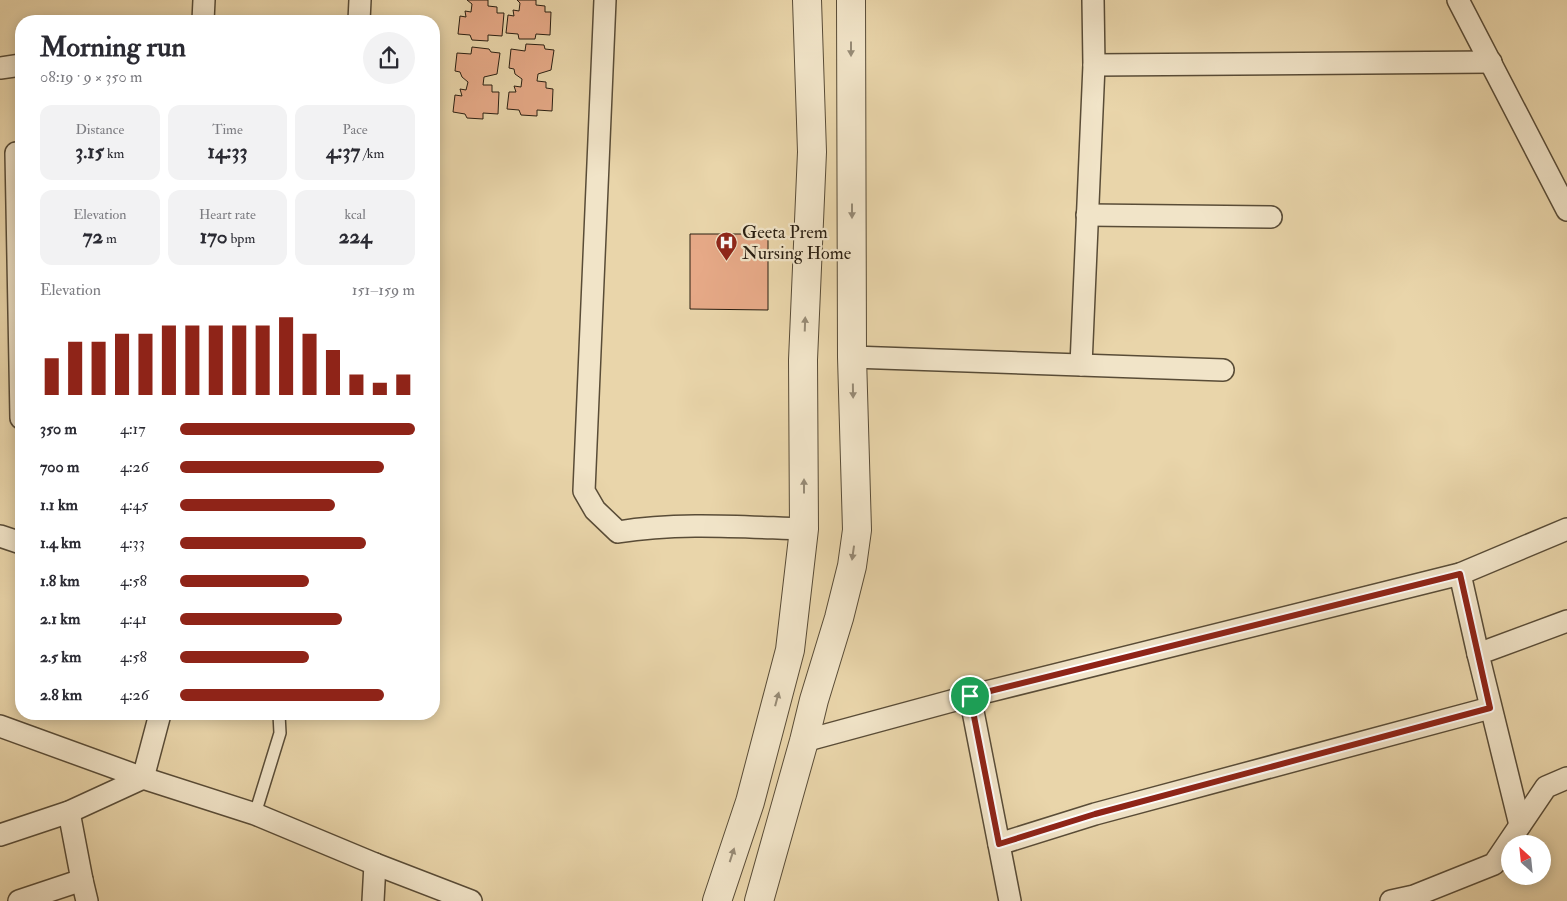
<!DOCTYPE html>
<html lang="en">
<head>
<meta charset="utf-8">
<style>
	body { margin:0; font-family:"IM FELL Double Pica",serif; background:#f2f2f3; color:#2b2b33; height:100vh; display:flex; flex-direction:column; font-size:19px; white-space:nowrap }
	* { box-sizing:border-box; margin:0 }
	p { font-size:16px; color:#7c7c81 }
	.icon { flex:none; width:28px; height:28px; fill:none; stroke:currentColor; stroke-width:2; stroke-linecap:round; stroke-linejoin:round }
	.map { position:relative; flex:1; overflow:hidden }
	.sheet { position:absolute; left:15px; top:15px; width:425px; height:705px; display:flex; flex-direction:column; background:#fff; border-radius:20px; box-shadow:0 2px 12px #0003 }
	.sheet>* { flex:none }
	.needle { width:32px; rotate:333deg }
	.controls { position:absolute; left:1501px; top:835px; display:grid; gap:10px }
	.controls a { display:grid; place-items:center; width:50px; height:50px; border-radius:50%; background:#fff; box-shadow:0 2px 12px #0003; font-size:25px }
	.pin { position:absolute; display:grid; place-items:center; width:42px; height:42px; color:#fff; margin:-21px; border:2px solid #fff; border-radius:50%; box-shadow:0 1px 5px #0007 }
	.round { display:grid; place-items:center; flex:none; width:52px; height:52px; border-radius:26px; background:#f2f2f3 }
	.head { display:flex; align-items:center; justify-content:space-between; height:85px; padding:0 25px }
	h1 { font-size:28px; font-weight:700; line-height:38px }
	.metrics { display:grid; grid-template-columns:repeat(3,1fr); gap:8px; height:85px; padding:5px 25px }
	.metrics div { display:grid; align-content:center; border-radius:12px; background:#f2f2f3; text-align:center }
	.metrics b { font-size:21px; font-weight:700 }
	.metrics small { font-size:14px; font-weight:400 }
	.metrics p { font-size:14px }
	.chart { height:140px; padding:10px 25px }
	.chart p { display:flex; justify-content:space-between }
	.chart svg { width:100%; height:90px; margin-top:5px; stroke:#8f2418; stroke-width:6 }
	ul { padding:0 25px; list-style:none; font-size:16px }
	li { display:grid; grid-template-columns:80px 60px 1fr; align-items:center; height:38px }
	li i { height:12px; border-radius:6px; background:#8f2418 }
	.map>svg:first-child { display:block }
	.building { fill:#e6a987; stroke:#291e11 }
	.lines { fill:none; stroke-linecap:round; stroke-linejoin:round }
	.service-casing { stroke:#594c37; stroke-width:14 }
	.minor-casing { stroke:#594c37; stroke-width:24 }
	.tertiary-casing { stroke:#594c37; stroke-width:30 }
	.service { stroke:#f1e4c8; stroke-width:11 }
	.minor { stroke:#f1e4c8; stroke-width:21 }
	.tertiary { stroke:#f1e4c8; stroke-width:28 }
	.oneway { fill:#978b76 }
	.route-casing { stroke:#fff; stroke-width:10 }
	.route { stroke:#8f2418; stroke-width:6 }
	.labels { text-anchor:middle; stroke-width:4.5; stroke-linejoin:round; paint-order:stroke }
	.poi-label { font-size:18px; fill:#291e11; stroke:#f1e4c8; text-anchor:start }
</style>
</head>
<body>
<div class="map">
<svg width="1567" height="901" viewBox="0 0 1567 901">
	<rect width="100%" height="100%" fill="#e9d5aa"/>
	<filter id="stains"><feTurbulence type="fractalNoise" baseFrequency=".004" numOctaves="4"/><feColorMatrix values="0 0 0 0 .2 0 0 0 0 .09 0 0 0 0 .02 0 0 0 .5 -.17"/></filter>
	<radialGradient id="worn" r=".72"><stop offset=".6" stop-color="#630" stop-opacity="0"/><stop offset="1" stop-color="#630" stop-opacity=".3"/></radialGradient>
	<!-- building -->
	<g class="building">
		<path d="M467,0H488V6L497,7V13H504L502,36L488,35V41L472,40L470,35L458,34L460,16L466,17L465,11L471,12L472,4Z"/>
		<path d="M517,0H536V5L545,6V12H551L550,35L536,34L535,39H519L518,34L506,33L508,15L514,16L513,10L519,11L520,3Z"/>
		<path d="M526,44L544,45L545,49L554,50L551,70L538,74L537,81L546,82V88L553,89L552,111L537,110V116L521,115L519,110L507,109L509,92H516L514,86L521,87L522,79L515,74L514,69L509,68L511,49L525,51Z"/>
		<path d="M472,47L489,49L491,52L500,53L497,74L484,77L483,85H492V92H499L498,114L483,113V119L467,118L465,114L453,112L455,95L462,96L460,89L466,90L468,82L462,77L460,72L455,71L457,53L471,54Z"/>
		<path d="M690,234H768V310L690,309Z"/>
	</g>
	<g class="lines">
		<defs>
			<path id="service" d="M255,814L280,733L279,714"/>
			<g id="minor">
				<path d="M605,0L584,491L595,510L618,532C679,522 742,527 804,529"/>
				<path d="M1458,0L1567,210"/>
				<path d="M203,21L204,0"/>
				<path d="M359,21L360,0"/>
				<path d="M1094,65L1491,62"/>
				<path d="M0,68L21,65"/>
				<path d="M16,153L21,418"/>
				<path d="M1087,215L1271,217"/>
				<path d="M852,357L1223,370"/>
				<path d="M1081,365L1094,65L1093,0"/>
				<path d="M0,536L21,543"/>
				<path d="M1460,574L1478,654"/>
				<path d="M970,696L1010,901"/>
				<path d="M0,726L143,778L255,814L375,864L471,901"/>
				<path d="M804,741L970,696L1460,574L1567,529"/>
				<path d="M1520,825L1478,654L1567,621"/>
				<path d="M0,835L69,812L143,778L160,714"/>
				<path d="M999,844L1095,814L1490,708"/>
				<path d="M82,880L87,901"/>
				<path d="M19,901L82,880L69,812"/>
				<path d="M373,901L375,864"/>
				<path d="M1391,901L1414,896L1494,864L1546,787L1567,778"/>
			</g>
			<g id="tertiary">
				<path d="M717,901L750,802L790,650L804,529L803,360L812,152L807,0"/>
				<path d="M759,901L804,741L814,700L839,618L852,566L857,530L852,357L851,0"/>
			</g>
		</defs>
		<!-- service casing -->
		<use href="#service" class="service-casing"/>
		<!-- minor casing -->
		<use href="#minor" class="minor-casing"/>
		<!-- tertiary casing -->
		<use href="#tertiary" class="tertiary-casing"/>
		<!-- service -->
		<use href="#service" class="service"/>
		<!-- minor -->
		<use href="#minor" class="minor"/>
		<!-- tertiary -->
		<use href="#tertiary" class="tertiary"/>
	</g>
	<!-- one-way arrows -->
	<defs><path id="oneway-solid" d="M-6-.8H1V-3.2L6.5 0L1 3.2V.8H-6Z" transform="scale(1.25)"/></defs>
	<g class="oneway">
		<use href="#oneway-solid" transform="translate(851 49) rotate(90)"/>
		<use href="#oneway-solid" transform="translate(852 211) rotate(90)"/>
		<use href="#oneway-solid" transform="translate(805 324) rotate(-88)"/>
		<use href="#oneway-solid" transform="translate(853 391) rotate(89)"/>
		<use href="#oneway-solid" transform="translate(804 486) rotate(-90)"/>
		<use href="#oneway-solid" transform="translate(853 553) rotate(98)"/>
		<use href="#oneway-solid" transform="translate(777 699) rotate(-75)"/>
		<use href="#oneway-solid" transform="translate(732 855) rotate(-72)"/>
	</g>
	<g class="lines">
		<defs>
			<path id="route" d="M1460,574L1490,708L1095,814L999,844L970,696Z"/>
		</defs>
		<!-- route casing -->
		<use href="#route" class="route-casing"/>
		<!-- route -->
		<use href="#route" class="route"/>
	</g>
	<!-- icons -->
	<defs>
		<symbol id="hospital-pin" viewBox="-11 -11 22 30"><path d="M0 17L-7.5 6A9.5 9.5 0 1 1 7.5 6Z" fill="#8f2418" stroke="#f1e4c8"/><path d="M-5-5h3v3.5h4V-5h3V5h-3V1.5h-4V5h-3Z" fill="#fff"/></symbol>
	</defs>
	<g fill-rule="evenodd">
		<use href="#hospital-pin" x="714" y="230" width="25" height="34"/>
	</g>
	<g class="labels">
		<!-- poi labels -->
		<g class="poi-label">
			<text x="742" y="238">Geeta Prem<tspan x="742" dy="21">Nursing Home</tspan></text>
		</g>
	</g>
	<rect width="100%" height="100%" filter="url(#stains)"/>
	<rect width="100%" height="100%" fill="url(#worn)"/>
</svg>
<div class="controls">
<a><svg class="needle" viewBox="-14 -14 28 28"><path d="M0-13l5 13h-10z" fill="#e53935"/><path d="M0 13l5-13h-10z" fill="#7c7c81"/></svg></a>
</div>
<div class="pin" style="left:970px;top:696px;background:#1e9e55"><svg class="icon" aria-label="arrive" viewBox="0 0 24 24"><path d="M6 21V4h12l-3 4 3 4H6"/></svg></div>
<section class="sheet">
<div class="head"><div><h1>Morning run</h1><p>08:19 · 9 × 350 m</p></div><a class="round"><svg class="icon" aria-label="share" viewBox="0 0 24 24"><path d="M12 15V3M7 8l5-5 5 5M5 13v7h14v-7"/></svg></a></div>
<div class="metrics">
<div><p>Distance</p><b>3.15<small> km</small></b></div>
<div><p>Time</p><b>14:33</b></div>
<div><p>Pace</p><b>4:37<small> /km</small></b></div>
</div>
<div class="metrics">
<div><p>Elevation</p><b>72<small> m</small></b></div>
<div><p>Heart rate</p><b>170<small> bpm</small></b></div>
<div><p>kcal</p><b>224</b></div>
</div>
<div class="chart"><p><span>Elevation</span>151–159 m</p>
<svg viewBox="0 0 160 44" preserveAspectRatio="none"><path d="M5 44V26M15 44V18M25 44V18M35 44V14M45 44V14M55 44V10M65 44V10M75 44V10M85 44V10M95 44V10M105 44V6M115 44V14M125 44V22M135 44V34M145 44V38M155 44V34"/></svg>
</div>
<ul>
<li><b>350 m</b>4:17<i style="width:100%"></i></li>
<li><b>700 m</b>4:26<i style="width:87%"></i></li>
<li><b>1.1 km</b>4:45<i style="width:66%"></i></li>
<li><b>1.4 km</b>4:33<i style="width:79%"></i></li>
<li><b>1.8 km</b>4:58<i style="width:55%"></i></li>
<li><b>2.1 km</b>4:41<i style="width:69%"></i></li>
<li><b>2.5 km</b>4:58<i style="width:55%"></i></li>
<li><b>2.8 km</b>4:26<i style="width:87%"></i></li>
</ul>
</section>
</div>
</body>
</html>
